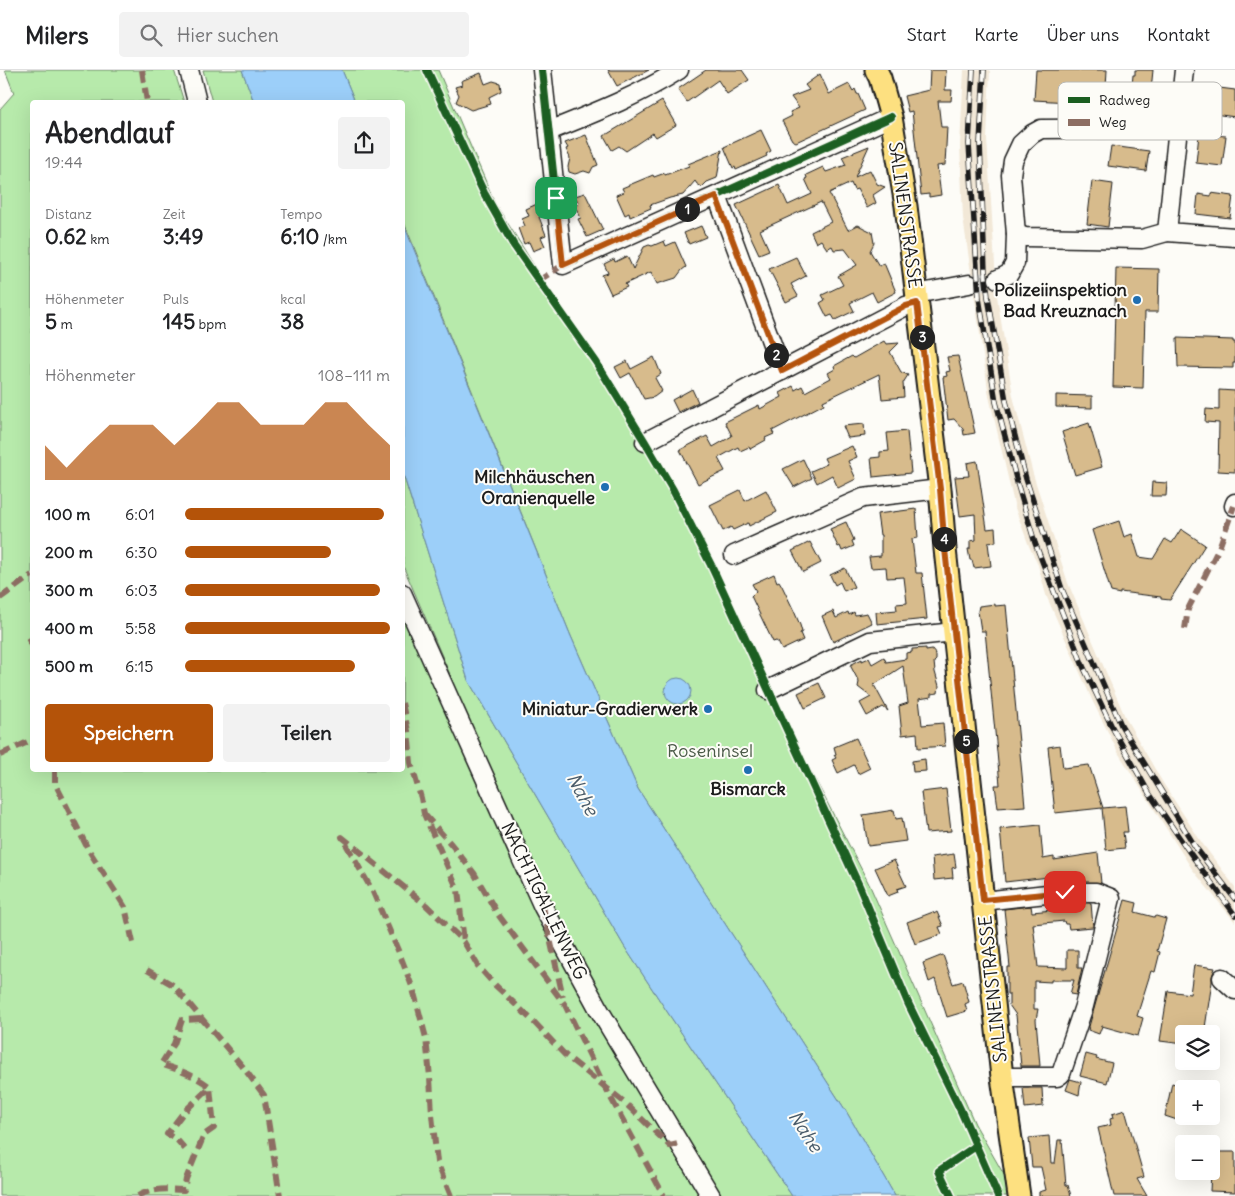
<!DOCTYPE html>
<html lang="de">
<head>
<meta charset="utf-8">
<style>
	body { margin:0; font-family:Delius,sans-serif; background:#f2f2f2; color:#202124; height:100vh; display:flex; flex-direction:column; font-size:19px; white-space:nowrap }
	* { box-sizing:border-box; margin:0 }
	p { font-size:16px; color:#757577 }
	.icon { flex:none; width:28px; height:28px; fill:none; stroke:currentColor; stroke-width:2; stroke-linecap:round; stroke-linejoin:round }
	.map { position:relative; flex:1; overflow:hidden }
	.details { position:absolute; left:30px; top:30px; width:375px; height:672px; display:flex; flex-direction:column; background:#fff; border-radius:5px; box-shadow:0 5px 20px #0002 }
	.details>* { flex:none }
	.fabs { position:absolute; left:1175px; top:955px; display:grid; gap:10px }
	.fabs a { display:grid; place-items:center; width:45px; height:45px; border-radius:5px; background:#fff; box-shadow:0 5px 20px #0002; font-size:25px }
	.pin { position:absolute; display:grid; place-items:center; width:42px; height:42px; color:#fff; margin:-21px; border-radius:10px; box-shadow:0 2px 8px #0006 }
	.km { position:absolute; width:25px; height:25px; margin:-12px; border-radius:50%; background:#222; color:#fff; font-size:14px; line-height:25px; text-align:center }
	.round { display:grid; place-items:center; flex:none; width:52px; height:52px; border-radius:5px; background:#f2f2f2 }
	.overview { display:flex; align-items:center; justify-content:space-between; height:85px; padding:0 15px }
	h1 { font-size:28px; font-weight:700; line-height:38px }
	.metrics { display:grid; grid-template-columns:repeat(3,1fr); gap:8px; height:85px; padding:5px 15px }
	.metrics div { display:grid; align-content:center }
	.metrics b { font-size:21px; font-weight:700 }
	.metrics small { font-size:14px; font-weight:400 }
	.metrics p { font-size:14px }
	.chart { height:140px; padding:10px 15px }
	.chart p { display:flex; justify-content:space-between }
	.chart svg { width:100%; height:90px; margin-top:5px; fill:#b45309; opacity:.7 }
	.button { display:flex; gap:10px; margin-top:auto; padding:10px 15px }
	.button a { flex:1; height:58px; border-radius:5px; background:#b45309; color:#fff; font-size:20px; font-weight:700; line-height:58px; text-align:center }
	.button a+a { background:#f2f2f2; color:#202124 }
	ul { padding:0 15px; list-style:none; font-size:16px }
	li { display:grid; grid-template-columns:80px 60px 1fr; align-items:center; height:38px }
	li i { height:12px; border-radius:6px; background:#b45309 }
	header { display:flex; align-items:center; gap:30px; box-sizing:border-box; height:70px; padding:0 25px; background:#fff; border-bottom:1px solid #e0e0e0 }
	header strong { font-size:24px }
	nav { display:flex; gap:28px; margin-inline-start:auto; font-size:18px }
	.search { width:350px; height:45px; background:#f2f2f2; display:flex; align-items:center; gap:12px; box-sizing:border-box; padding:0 18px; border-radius:5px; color:#757577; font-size:19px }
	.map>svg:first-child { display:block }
	.built { fill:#f2e8d7 }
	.green { fill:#b7eaab; stroke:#6a8364 }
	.water { fill:#9ccff9; stroke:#6987a1 }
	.building { fill:#d7bb8c; stroke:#1c1c1c }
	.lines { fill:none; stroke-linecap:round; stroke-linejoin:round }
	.minor-tunnel { stroke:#dbdad6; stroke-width:18; stroke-dasharray:18 9; stroke-linecap:butt }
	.minor-casing { stroke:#1c1c1c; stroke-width:21 }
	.major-casing { stroke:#1c1c1c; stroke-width:25 }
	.minor { stroke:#fdfcf7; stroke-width:18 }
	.major { stroke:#fde080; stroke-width:21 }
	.rail-casing { stroke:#1c1c1c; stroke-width:5.5 }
	.rail { stroke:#fdfcf7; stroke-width:4; stroke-dasharray:11; stroke-linecap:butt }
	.quiet { stroke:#8d6e63; stroke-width:6; stroke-dasharray:12 6; stroke-linecap:butt }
	.cycleway-casing { stroke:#fdfcf7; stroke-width:11 }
	.cycleway { stroke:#1b5e20; stroke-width:8 }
	.route-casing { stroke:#fff; stroke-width:10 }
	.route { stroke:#b45309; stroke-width:6 }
	.poi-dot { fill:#1f6fb2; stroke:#fdfcf7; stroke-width:2 }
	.labels { text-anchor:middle; stroke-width:4; stroke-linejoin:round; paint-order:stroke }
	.street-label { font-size:18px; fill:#1c1c1c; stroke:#fdfcf7 }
	.poi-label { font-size:18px; font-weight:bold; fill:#1c1c1c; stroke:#fdfcf7; text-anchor:end }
	.park-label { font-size:18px; fill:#4a5a47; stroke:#fdfcf7 }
	.water-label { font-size:19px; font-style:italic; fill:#495b69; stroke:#fdfcf7 }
	.key { fill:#fdfcf7; stroke:#bab9b5; stroke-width:1 }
	.key-label { font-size:14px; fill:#1c1c1c }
</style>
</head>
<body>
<header>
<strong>Milers</strong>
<div class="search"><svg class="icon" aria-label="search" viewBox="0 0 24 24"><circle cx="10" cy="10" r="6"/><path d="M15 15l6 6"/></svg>Hier suchen</div>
<nav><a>Start</a><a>Karte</a><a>Über uns</a><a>Kontakt</a></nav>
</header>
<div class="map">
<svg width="1235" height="1126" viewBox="0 0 1235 1126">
	<rect width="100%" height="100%" fill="#fdfcf7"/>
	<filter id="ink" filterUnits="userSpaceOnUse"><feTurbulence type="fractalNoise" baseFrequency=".02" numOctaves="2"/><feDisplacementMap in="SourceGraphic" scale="10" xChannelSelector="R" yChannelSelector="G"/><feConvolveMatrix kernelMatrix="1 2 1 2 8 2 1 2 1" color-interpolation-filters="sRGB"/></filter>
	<g filter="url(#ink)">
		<!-- built -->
		<path class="built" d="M964,0H990L987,69L997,226L1013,326L1033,404L1068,513L1126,649L1163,713L1202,773L1235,817V852L1192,799L1119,684L1092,630L1046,525L1038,495L1029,476L1015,438L989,326L963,148L960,75Z"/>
		<!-- green -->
		<g class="green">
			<path d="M5,0H174L184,32H32V700H402L403,523L452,609L403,496V404L468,610L624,876L670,946L792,1126H0V39L14,23Z"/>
			<path d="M203,0H242L254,32H212Z"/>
			<path d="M342,0H438L495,133L645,372L673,420L711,495L769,619L870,816L975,1054L1007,1110L1008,1126H895L846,1041L638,719L570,564L403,150L402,32H355Z"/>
		</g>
		<!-- water -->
		<g class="water">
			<path d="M242,0H342L355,32H254Z"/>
			<path d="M402,150L570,564L638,719L846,1041L895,1126H792L670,946L624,876L468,610L403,404Z"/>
			<circle cx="678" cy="621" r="13"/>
		</g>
		<!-- building -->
		<g class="building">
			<path d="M608,0H649L617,16Z"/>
			<path d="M706,0H742L749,10L727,24L718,10L687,32L678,19Z"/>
			<path d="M930,0H946L945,20H952L951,31H938L941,57H947L945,95L937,96L941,125L929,127V124L921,125L912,41L908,42L904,26L929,20Z"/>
			<path d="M1036,0H1107L1105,34L1034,30Z"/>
			<path d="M1135,0H1153L1149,40L1130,38L1133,5H1135Z"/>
			<path d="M481,3L485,14L493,11L500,13L501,21L489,27L491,34L471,40L456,32L459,25L455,17L462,15L461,11Z"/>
			<path d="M820,4L829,24L849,14L853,21L855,19L857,24H858L865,40L796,72L792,70L782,51L792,46L790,42L799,38L791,27L809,20L805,15Z"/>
			<path d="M1204,16L1235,20V47L1214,44L1212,65L1226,66L1222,96L1196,93Z"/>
			<path d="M662,31L676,55L656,67L653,63L626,81L619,76L612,80L604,66Z"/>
			<path d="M761,60L771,81L766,84L767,86L736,100L735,97L733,98L724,77Z"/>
			<path d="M586,65L598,95L593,97L590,103L584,101L575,104L569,102L568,97L570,88L566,79L568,78L565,73Z"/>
			<path d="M869,76L855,107L870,100L877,114L885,117L873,125L876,133L867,138L857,119L854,120L851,113L829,123L848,160L858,155L872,162L874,173L870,181L879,196L884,193L896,222L877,232L872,222L850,233L854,241L835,250L832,245L827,247L820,233L825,230L822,225L843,215L838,206L857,195L845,179L834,180L832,176L827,179L821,170L816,173L811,162L831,152L821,132L760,160L769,180L759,184L736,135L779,115L788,135L812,124L805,109L807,108L806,105L823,97L826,102L846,95L842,87Z"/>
			<path d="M1111,76L1149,81L1146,101L1108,96Z"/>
			<path d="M722,80L717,108L707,112L702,117L697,114L695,111L683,125L670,128L650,135L651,138L630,147L629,143L625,145L616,125L624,122L622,118L653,105L654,107L665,103V105L689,96L688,94Z"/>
			<path d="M1092,111L1113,114L1108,157L1087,154Z"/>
			<path d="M585,123L603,160L587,167L578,149L581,148L575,136L579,134L575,126Z"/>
			<path d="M1211,123L1233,126L1230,148L1196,144L1198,124L1211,126Z"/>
			<path d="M537,134L542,146L539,147L546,165L541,167L545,176L533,181L529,172L524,174L518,158L525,156L522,149L529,146L526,139Z"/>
			<path d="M701,156L706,167L689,174L684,163Z"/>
			<path d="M664,171L666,176L675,172L686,197L682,200L676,208L657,214L651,202L625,214L627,217L611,224L602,205L608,203L604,194L614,189L615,192L627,186L633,199L644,177L649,175L652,176Z"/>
			<path d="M796,187L806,206L791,214L798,226L786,232L769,199Z"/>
			<path d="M1116,198L1159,199L1158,242H1145L1143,318L1113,317Z"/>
			<path d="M1177,268L1233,270V272H1235V293H1233V298L1178,297Z"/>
			<path d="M884,271L886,274L899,273L890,282L901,302L908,305L903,313L904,327L882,329L879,304L823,331L824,334L772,361L774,364L765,368L766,370L750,379L749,377L740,381L738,377L718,388L725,401L698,414L680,380L707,366L713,377L732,366L725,352L759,335L760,339L782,327L780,323L793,316L795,320L802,316L805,322L831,308L828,303L835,299L834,296L852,286L854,288Z"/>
			<path d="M958,286L975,363L964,365L963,359L954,349L948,350L943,307L947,306L946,302L950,301L947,287Z"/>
			<path d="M654,287L661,304L655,308L662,321L654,327L644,329L630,303L621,308L615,297L627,291L631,299Z"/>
			<path d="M692,319L698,332L678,342L672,330Z"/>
			<path d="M1219,320L1235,321V402L1218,401L1219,353L1205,352L1206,339L1219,340Z"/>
			<path d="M1056,325L1092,326V338L1056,337Z"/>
			<path d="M1089,353L1102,397L1075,405L1062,362Z"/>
			<path d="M864,354L865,366L848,368L843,356Z"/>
			<path d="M907,361L911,403L873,407L871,388L880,387V382L889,381L887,363Z"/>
			<path d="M852,376L857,387L848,391L856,409L838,418L832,405L817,413L811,401L827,394L824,388Z"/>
			<path d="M803,389L812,408L794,417L783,399Z"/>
			<path d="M977,391L987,459L995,458L996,472L988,473L991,496L974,498L972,490H970L968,479H970V471L976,470L975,444L960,446L955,407L969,406L967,393Z"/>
			<path d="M1152,412L1167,413L1166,426H1151Z"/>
			<path d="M740,420L745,431L766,420L777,442L749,456L748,453L733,460L731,457L723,461L710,435Z"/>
			<path d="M916,439L918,468L912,469L916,503H922L927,549L877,554L876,542L897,540L896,534L907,533L904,507L887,508L886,497L871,498L869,487L881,486V465H880L877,444Z"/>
			<path d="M1119,451L1124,467L1132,464L1139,487L1153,489L1165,469L1172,473L1181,459L1205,475L1170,530L1161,529V527L1120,522V524L1111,522L1092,460Z"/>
			<path d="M846,452L854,470L852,471L854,476L842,481L840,476L838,477L830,459Z"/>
			<path d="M810,472L821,493L803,502L792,481Z"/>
			<path d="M845,498L854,517L844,521L840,512L835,515L830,505Z"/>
			<path d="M774,504L777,512L779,511L782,516L794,541L800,555L802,562L800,563L803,570L782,580L778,572L776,571L773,572L751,526L756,521L752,514Z"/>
			<path d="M995,534V536L1006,535L1025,736L998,738L995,715H1000L997,682L985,561H981L978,541L979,536Z"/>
			<path d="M833,541L836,548L848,542L849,545L854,542L855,545L867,543L872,553L833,572L822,546Z"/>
			<path d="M926,578V581L932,580L936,585V590L934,592L935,602L939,616L938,623L931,624V627L919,629L922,655L943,653L945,676L918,678L917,663L902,665L899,636L908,633L903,596L874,615L888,641L883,637L867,646L860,633L871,627L858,617L859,612L850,595L862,589V591L869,588L872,594L884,587L886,592L906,589V583L912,582V579Z"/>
			<path d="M819,613L826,628L805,638L798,623Z"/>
			<path d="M856,668L870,698L858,704L854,695L838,703L832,690L836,688L834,685L836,684L834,677Z"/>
			<path d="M1060,675L1063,698L1089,695L1103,738L1125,736L1128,762H1123L1125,778L1106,780L1102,738L1055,743L1048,677Z"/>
			<path d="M925,689L926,701L913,702L912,691Z"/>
			<path d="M946,719L951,761L926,763L921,722Z"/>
			<path d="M894,740L896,749L902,748L906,771L868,776L863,745Z"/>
			<path d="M1040,755L1043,789L1054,787V790L1098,783L1101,813L1058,812V806L1005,812L1000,759Z"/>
			<path d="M954,784L956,797L952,798L953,808L934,810L932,787Z"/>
			<path d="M894,790L906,816L897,819L898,822L888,826L875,798Z"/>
			<path d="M1125,830L1137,833L1135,842L1154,847L1156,846L1166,849L1157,881L1160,882L1155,902L1151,901L1137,946L1143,948L1138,966L1102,956L1099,964L1088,960Z"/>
			<path d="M1063,833H1091L1093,857L1069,859L1068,854H1065L1064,851L1033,854L1038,897L1067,898V880H1078V898H1082L1076,925L1070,924L1074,910H1051V912L1034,911V939H1038L1036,950L1040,996H1021L1016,945L1009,935V924H1007V897H1010L1004,839L1031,836L1032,842L1063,839Z"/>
			<path d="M933,842L934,844L937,842L943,856L939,857L942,864L915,874L907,852Z"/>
			<path d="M943,885L953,914L963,911L969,932L965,934L967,941L947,947L935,909L929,912L923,893Z"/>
			<path d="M1194,895L1215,898L1212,906V912L1204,964H1184V974L1160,971L1168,921L1190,924Z"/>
			<path d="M1086,984L1097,987L1096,989L1112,993L1107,1013L1080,1006Z"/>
			<path d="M1070,1009L1081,1012L1079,1025L1066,1020Z"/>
			<path d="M1172,1013L1184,1017L1177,1050L1165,1046Z"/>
			<path d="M1023,1018H1042L1043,1036L1025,1038Z"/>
			<path d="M1125,1040L1144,1107L1137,1109L1147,1126H1114L1098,1058L1111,1055L1110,1049L1113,1048L1112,1044Z"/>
			<path d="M1049,1066L1051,1093H1055L1058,1070H1062L1066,1115H1068L1071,1126H1039V1122L1046,1120L1041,1097H1032L1029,1068Z"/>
			<path d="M1212,1082H1235V1122L1210,1121Z"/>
		</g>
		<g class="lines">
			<!-- minor-tunnel -->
			<path class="minor-tunnel" d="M969,214L998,209"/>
			<defs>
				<g id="minor">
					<path d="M189,0L197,32"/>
					<path d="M542,0L563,195L891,47"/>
					<path d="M1184,0L1167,162L1235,167"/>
					<path d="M549,61C594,43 638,26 679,0"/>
					<path d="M717,126L782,301"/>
					<path d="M1016,164L1025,167L1142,169L1167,162"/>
					<path d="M998,209L1009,204L1015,193L1016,164L1011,105L1013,91L1021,74L1032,64L1041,59L1178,58"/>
					<path d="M916,224L969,214"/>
					<path d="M645,372L906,236L917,233"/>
					<path d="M1234,436L1235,433"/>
					<path d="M734,485L863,428L940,419"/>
					<path d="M402,523L543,837L598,938L711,1126"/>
					<path d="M768,620L870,571L954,562"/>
					<path d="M983,831L1065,822H1096L1111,828L1084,936L1061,1004L1057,1007H1002"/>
					<path d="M1222,908L1235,920"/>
				</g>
				<path id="major" d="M876,0L880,8L891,47L906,136L940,419L945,479L1002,1007L1019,1126"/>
			</defs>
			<!-- minor casing -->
			<use href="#minor" class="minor-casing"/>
			<!-- major casing -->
			<use href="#major" class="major-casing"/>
			<!-- minor -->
			<use href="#minor" class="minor"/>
			<!-- major -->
			<use href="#major" class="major"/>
			<defs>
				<g id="rail">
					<path d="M973,0L969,74L979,228L996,332L1018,416L1035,473L1083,596L1112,657L1149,723L1190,783L1235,845"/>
					<path d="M984,0L980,73L985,201L988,227L1006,331L1026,409L1062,519L1121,655L1196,778L1235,829"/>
				</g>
			</defs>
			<!-- rail casing -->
			<use href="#rail" class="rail-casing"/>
			<!-- rail -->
			<use href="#rail" class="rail"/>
			<!-- quiet -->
			<g class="quiet">
				<path d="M142,0L147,32"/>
				<path d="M538,211L563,195"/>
				<path d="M0,528L32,505"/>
				<path d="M1185,559L1188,539L1219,478L1234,436"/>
				<path d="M28,568L32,575"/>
				<path d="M402,633L408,661L411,693L421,728L424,744L458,820L464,872"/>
				<path d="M0,685L32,670"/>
				<path d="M55,700V713L88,779L125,837L134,877"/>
				<path d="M424,744L451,774L474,803L497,843L565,935L605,1017L664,1126"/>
				<path d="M543,837L563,927"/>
				<path d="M147,900L173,915L243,997L264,1025L280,1126"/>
				<path d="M185,1079L178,1071L167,1064L183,1043L210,1017C195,1005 178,1000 161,994L174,974L182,950L203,949"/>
				<path d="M138,1126C151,1118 169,1119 184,1120L186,1109L204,1065L214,1058L210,1017"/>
				<path d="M451,1126L437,1092L432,1045L430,1007L426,968L413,919L400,885L373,822L342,767L426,835L464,872L478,896L495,915L533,951L565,985L624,1032L670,1076L681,1073"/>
			</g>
			<defs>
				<g id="cycleway">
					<path d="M427,0L484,123L513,174L596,292L645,372L673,420L711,495L860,818L908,933L961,1041L998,1126"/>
					<path d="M542,0L563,195L891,47"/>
					<path d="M951,1126L939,1101L976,1076"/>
				</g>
			</defs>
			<!-- cycleway casing -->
			<use href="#cycleway" class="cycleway-casing"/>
			<!-- cycleway -->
			<use href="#cycleway" class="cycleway"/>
		</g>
	</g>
	<g class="lines" filter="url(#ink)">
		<defs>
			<path id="route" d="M556,128L563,195L716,126L782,301L906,236L917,233L940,419L945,479L983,830L1065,822"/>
		</defs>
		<!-- route casing -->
		<use href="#route" class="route-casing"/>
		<!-- route -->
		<use href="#route" class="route"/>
	</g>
	<!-- markers -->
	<g class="poi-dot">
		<circle cx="1137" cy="230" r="5"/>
		<circle cx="605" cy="417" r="5"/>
		<circle cx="708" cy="639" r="5"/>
		<circle cx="748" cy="700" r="5"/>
	</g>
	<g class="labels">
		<!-- street labels -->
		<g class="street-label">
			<text transform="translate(905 145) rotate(82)" y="6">SALINENSTRASSE</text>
			<text transform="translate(544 831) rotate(64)" y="6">NACHTIGALLENWEG</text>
			<text transform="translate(993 919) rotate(-96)" y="6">SALINENSTRASSE</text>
		</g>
		<!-- poi labels -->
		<g class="poi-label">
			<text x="1127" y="226">Polizeiinspektion<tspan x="1127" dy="21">Bad Kreuznach</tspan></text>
			<text x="595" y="413">Milchhäuschen<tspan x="595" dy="21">Oranienquelle</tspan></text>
			<text x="698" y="645">Miniatur-Gradierwerk</text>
			<text x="748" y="725" text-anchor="middle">Bismarck</text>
		</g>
		<!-- park labels -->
		<g class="park-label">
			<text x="710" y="687">Roseninsel</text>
		</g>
		<!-- water labels -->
		<g class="water-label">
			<text transform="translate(583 724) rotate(62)" y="7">Nahe</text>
			<text transform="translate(806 1061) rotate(57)" y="7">Nahe</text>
		</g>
	</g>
	<!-- legend -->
	<rect x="1058" y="12" width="164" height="58" rx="8" class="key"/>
	<rect x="1068" y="27" width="22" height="6" fill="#1b5e20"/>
	<rect x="1068" y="49" width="22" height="7" fill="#8d6e63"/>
	<g class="key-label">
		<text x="1099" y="35">Radweg</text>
		<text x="1099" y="57">Weg</text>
	</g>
</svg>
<div class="fabs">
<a><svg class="icon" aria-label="layers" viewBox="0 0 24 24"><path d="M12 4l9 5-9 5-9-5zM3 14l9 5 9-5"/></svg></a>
<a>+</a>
<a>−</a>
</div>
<div class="pin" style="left:556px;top:128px;background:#1e9e55"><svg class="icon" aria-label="arrive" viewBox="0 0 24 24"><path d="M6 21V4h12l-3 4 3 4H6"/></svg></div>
<div class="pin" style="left:1065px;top:822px;background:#d93025"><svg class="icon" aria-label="check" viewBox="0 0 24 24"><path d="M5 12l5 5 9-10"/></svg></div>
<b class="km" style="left:687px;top:139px">1</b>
<b class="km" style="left:776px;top:285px">2</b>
<b class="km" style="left:922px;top:267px">3</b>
<b class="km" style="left:944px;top:469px">4</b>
<b class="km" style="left:966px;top:671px">5</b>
<section class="details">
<div class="overview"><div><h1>Abendlauf</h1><p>19:44</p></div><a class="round"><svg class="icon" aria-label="share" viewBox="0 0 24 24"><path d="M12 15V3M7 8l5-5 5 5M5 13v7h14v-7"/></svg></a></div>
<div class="metrics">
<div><p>Distanz</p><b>0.62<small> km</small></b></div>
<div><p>Zeit</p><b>3:49</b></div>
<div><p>Tempo</p><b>6:10<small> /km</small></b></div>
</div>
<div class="metrics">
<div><p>Höhenmeter</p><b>5<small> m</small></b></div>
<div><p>Puls</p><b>145<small> bpm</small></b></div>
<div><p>kcal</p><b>38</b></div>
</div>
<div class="chart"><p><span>Höhenmeter</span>108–111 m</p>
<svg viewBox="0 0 160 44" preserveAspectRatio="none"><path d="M0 44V27L10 38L20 27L30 17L40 17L50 17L60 27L70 17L80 6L90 6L100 17L110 17L120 17L130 6L140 6L150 17L160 27V44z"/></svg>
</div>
<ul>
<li><b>100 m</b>6:01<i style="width:97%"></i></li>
<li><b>200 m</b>6:30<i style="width:71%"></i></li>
<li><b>300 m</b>6:03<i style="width:95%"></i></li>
<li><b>400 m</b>5:58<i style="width:100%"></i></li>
<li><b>500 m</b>6:15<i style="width:83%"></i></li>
</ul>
<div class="button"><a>Speichern</a><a>Teilen</a></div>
</section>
</div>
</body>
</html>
